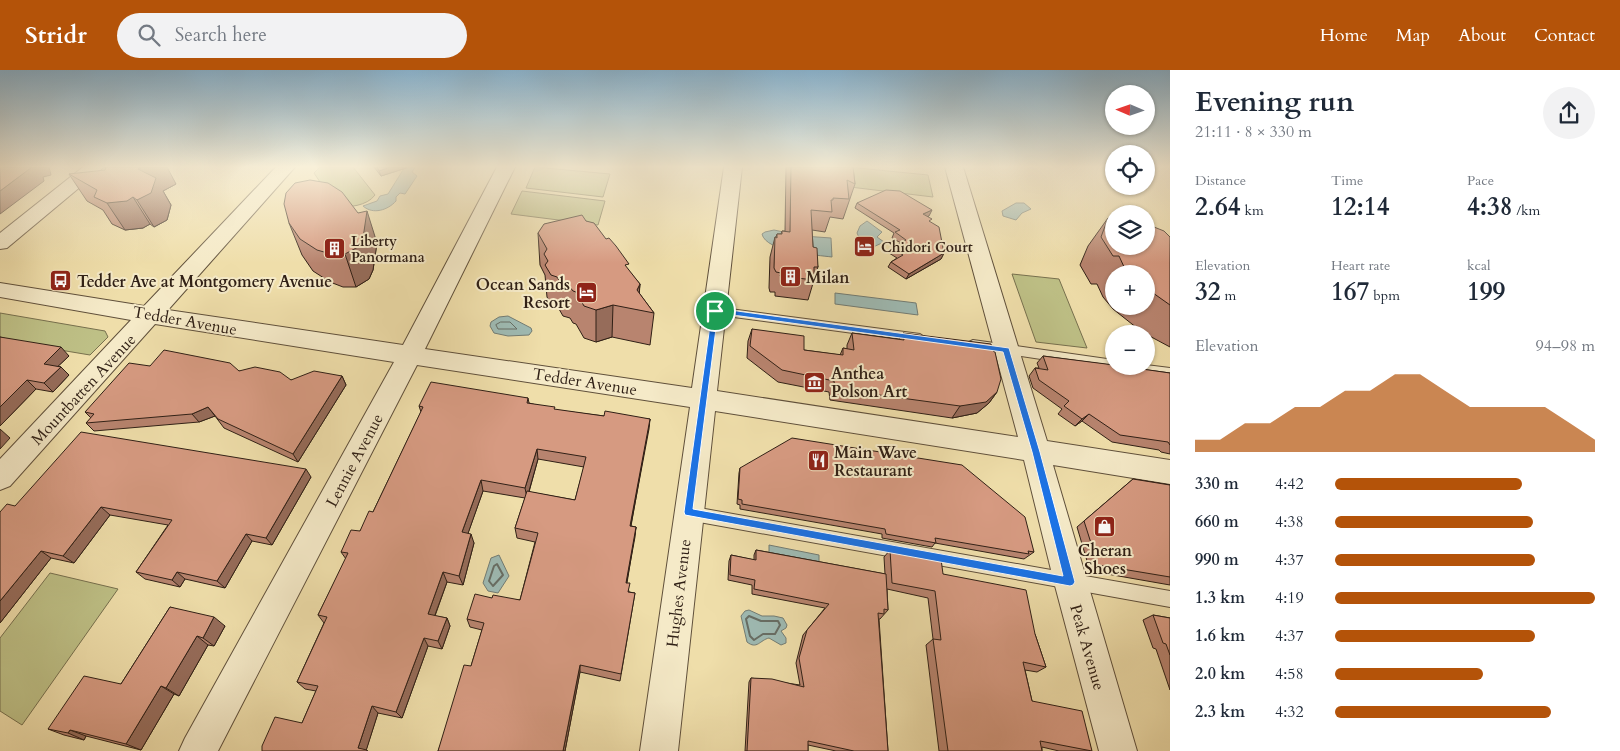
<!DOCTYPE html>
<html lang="en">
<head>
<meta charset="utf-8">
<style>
	body { margin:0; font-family:Cardo,serif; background:#f2f2f3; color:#1f2937; height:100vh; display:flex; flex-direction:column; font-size:19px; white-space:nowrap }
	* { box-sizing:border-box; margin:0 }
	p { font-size:16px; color:#747a83 }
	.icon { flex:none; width:28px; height:28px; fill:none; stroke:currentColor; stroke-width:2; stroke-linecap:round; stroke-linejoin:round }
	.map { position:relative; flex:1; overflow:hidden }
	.side { display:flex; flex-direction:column; background:#fff; width:450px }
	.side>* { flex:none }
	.needle { width:32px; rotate:272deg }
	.tools { position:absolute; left:1105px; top:15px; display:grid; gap:10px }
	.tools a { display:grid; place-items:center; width:50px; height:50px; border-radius:50%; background:#fff; box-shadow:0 1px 4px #0004; font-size:25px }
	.pin { position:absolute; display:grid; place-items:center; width:42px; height:42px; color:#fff; margin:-21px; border:2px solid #fff; border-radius:50%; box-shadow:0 1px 5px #0007 }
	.round { display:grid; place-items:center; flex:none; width:52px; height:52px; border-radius:26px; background:#f2f2f3 }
	.head { display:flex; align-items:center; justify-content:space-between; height:85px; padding:0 25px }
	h1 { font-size:28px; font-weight:800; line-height:38px }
	.stats { display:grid; grid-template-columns:repeat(3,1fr); gap:8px; height:85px; padding:5px 25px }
	.stats div { display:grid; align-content:center }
	.stats b { font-size:25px; font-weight:800 }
	.stats small { font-size:14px; font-weight:400 }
	.stats p { font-size:14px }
	.chart { height:140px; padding:10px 25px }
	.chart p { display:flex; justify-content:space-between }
	.chart svg { width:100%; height:90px; margin-top:5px; fill:#b45309; opacity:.7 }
	ul { padding:0 25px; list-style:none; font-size:16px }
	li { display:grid; grid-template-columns:80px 60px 1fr; align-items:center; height:38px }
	li i { height:12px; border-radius:6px; background:#b45309 }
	header { display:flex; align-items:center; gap:30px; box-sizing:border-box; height:70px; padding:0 25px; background:#b45309; color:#fff }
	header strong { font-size:24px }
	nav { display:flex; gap:28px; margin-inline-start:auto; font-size:18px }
	.search { width:350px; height:45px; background:#f2f2f3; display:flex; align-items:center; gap:12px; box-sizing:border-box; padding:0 18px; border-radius:28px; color:#747a83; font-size:19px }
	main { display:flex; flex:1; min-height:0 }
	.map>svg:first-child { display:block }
	.green { fill:#bec086; stroke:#77704e }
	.water { fill:#9ebab3; stroke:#727c74 }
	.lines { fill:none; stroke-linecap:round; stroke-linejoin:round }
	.shore-far1 { stroke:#676d64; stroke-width:1 }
	.shore { stroke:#676d64; stroke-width:2 }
	.service-casing { stroke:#60503b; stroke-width:2 }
	.minor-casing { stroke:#60503b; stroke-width:2 }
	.service { fill:#f5eac8; fill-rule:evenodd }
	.minor { fill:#f5eac8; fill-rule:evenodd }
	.wall { fill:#b8846f; stroke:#302016; fill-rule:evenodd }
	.shaded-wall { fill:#966c5a; stroke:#302016 }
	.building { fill:#d69a81; stroke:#302016 }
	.route { fill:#1a73e8; stroke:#fff; fill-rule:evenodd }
	.labels { text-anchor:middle; stroke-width:4; stroke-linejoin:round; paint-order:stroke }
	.far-poi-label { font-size:14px; font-weight:bold; fill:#302016; stroke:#f5eac8; text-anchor:start }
	.poi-label { font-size:16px; font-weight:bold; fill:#302016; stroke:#f5eac8; text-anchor:start }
	.street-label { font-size:16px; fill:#302016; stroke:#f5eac8 }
</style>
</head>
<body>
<header>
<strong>Stridr</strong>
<div class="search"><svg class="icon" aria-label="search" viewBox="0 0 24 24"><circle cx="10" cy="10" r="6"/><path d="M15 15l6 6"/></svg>Search here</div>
<nav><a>Home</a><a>Map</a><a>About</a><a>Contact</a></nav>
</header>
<main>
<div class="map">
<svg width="1170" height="681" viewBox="0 0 1170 681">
	<rect width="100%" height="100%" fill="#efdeaa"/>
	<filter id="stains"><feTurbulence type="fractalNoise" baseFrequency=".004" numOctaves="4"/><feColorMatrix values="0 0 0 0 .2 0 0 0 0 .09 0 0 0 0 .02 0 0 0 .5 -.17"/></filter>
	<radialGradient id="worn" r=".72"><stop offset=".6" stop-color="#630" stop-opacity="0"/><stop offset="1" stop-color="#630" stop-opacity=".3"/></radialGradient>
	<!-- green -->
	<g class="green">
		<path d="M320,97H353L375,125C367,136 348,138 336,136L314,103Z"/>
		<path d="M535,97L610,104L603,127L526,118Z"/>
		<path d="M848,97L928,105L933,127L850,117Z"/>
		<path d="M522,121L605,131L598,155L511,144Z"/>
		<path d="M1012,204L1059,209L1087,278L1036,272Z"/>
		<path d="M0,243L105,261L108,267L90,285L0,270Z"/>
		<path d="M50,503L118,519L22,655L0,641V568Z"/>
	</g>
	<!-- water -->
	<g class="water">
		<path d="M409,97H415L412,102L417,106L405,124L400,123L396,127V131C388,140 373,145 363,136L377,131L380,126L388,124L403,100Z"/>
		<path d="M1016,133H1024L1031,139L1022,143L1016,150L1003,146L1002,141Z"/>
		<path d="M867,151L882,162L877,167L884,172L869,179L861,172L857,163L860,156Z"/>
		<path d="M774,160L803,166L831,168L832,187C817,185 766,182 762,164L765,162Z"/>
		<path d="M835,223L916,233L918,245L835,234Z"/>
		<path d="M508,246L531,258L532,261L529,265L508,266L494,263L490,256L491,252L499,247Z"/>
		<path d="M769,475L819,485V494L769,484Z"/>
		<path d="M499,485L509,506L498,523L488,521L483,513L491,488Z"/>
		<path d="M749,540L762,546H774L783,548L787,555L786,558L781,561L786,568V573L781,575L769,568C760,570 757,580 747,572L741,546L745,541Z"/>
	</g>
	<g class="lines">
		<!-- shore-far1 -->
		<path class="shore-far1" d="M501,252H510L517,259H498L496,255Z"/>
		<!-- shore -->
		<g class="shore">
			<path d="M497,494L503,505L493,516L489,511L494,496Z"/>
			<path d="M749,546L761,551H778L780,555L775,564H763L754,570L750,566L746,549Z"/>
		</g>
		<defs>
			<g id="service">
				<path d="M715,237L920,264L926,268L920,272L711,244L709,241L711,238Z"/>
				<path d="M973,270L1114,290V296H1146V295L1170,298V308L1124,301L1119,298L1114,300L969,278L967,275L969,272Z"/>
				<path d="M688,436L1170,521V537L688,450L683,448L680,443L683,438Z"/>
			</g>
			<g id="minor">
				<path d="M83,97H104L7,178L0,179V163Z"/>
				<path d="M276,97H295L168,240L403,275L497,97H515L425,279L692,318L724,97H742L717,321L1018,367L945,97H963L1047,371L1170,390V414L1053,395L1137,681H1099L1054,512L1024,390L715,341L678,681H640L690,337L417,295L218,681H179L185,668L394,292L155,254L10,416L0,420V389L131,250L0,227V213L144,236Z"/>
			</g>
		</defs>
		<!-- service casing -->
		<use href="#service" class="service-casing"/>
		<!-- minor casing -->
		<use href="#minor" class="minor-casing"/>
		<!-- service -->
		<use href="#service" class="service"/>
		<!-- minor -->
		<use href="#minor" class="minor"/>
	</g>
	<!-- wall -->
	<g class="wall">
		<path d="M374,97H406V98L381,106Z"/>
		<path d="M786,97H853L855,114L843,149L830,147L825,162L812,160L813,177L818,197L814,207V210L808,230L775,226V222H770L769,218L770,187L775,167H776L777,164H781L782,161H785Z"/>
		<path d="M69,104L176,114L163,121L171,135L167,150L154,157L150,154L143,158L125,160L112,154L103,140L87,131Z"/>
		<path d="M857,133L929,146H927L944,183L941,189L906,209L888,197L891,192L897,188L889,183L892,178L901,173L892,168L894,163L855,138Z"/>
		<path d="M1108,148L1114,176L1149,155L1170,167V277L1142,262L1113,239L1103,227L1097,214H1091L1080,195L1088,176ZM1114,204H1146V236H1114Z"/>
		<path d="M586,151L640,214L639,223L654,243L650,275L612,267L596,272L584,268L576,254L573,253L570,248L563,246L559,239L553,237L547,227L545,205L540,195L538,163Z"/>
		<path d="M289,153L377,173L373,200L369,209L356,217H343L330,212L313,201L302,185Z"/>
		<path d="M752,259L804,280L840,285L843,278L847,279V275L852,263L899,269L903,263L997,322L989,333L977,343L952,348L830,330L829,322L778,312L747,288L748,271Z"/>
		<path d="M0,267L69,286L58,296L61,297L69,305L53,322L36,319L0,356Z"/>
		<path d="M1043,286L1170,303V384L1161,382L1159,380L1112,372L1082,351L1075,356L1058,344L1062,339L1033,318L1029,306L1035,298H1039L1037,293Z"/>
		<path d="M150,296L239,301L291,310L342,306L346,315L298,392L224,358L215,346L199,352L94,361L86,353L91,348L85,342Z"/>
		<path d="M528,328L529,333L555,340L604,346L650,349L631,456L636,457L627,513L629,522L635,523L620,611L580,602L565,681H438L471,596L482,560L470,557L467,549L492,528L520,530L535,472L517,468L515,458L525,428L483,421L468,463L474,473L463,515L447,512L435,546L447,548L450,556L442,579L428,576L402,648L378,643L366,680L368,681H262L302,653L316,621L305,619L297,612L324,553L318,545L346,489L341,482L360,461L373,442L421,342L419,336ZM538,389L584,397L575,430L529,422Z"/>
		<path d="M740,398L1034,482L1024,489L935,473L932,477L882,468V464L740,439V435L737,434L739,403Z"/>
		<path d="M311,407L272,475L252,471L225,518L185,509L180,517L145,509L136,502L168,455L110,445L74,493L51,488L0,553L15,436Z"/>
		<path d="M1133,409L1170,415V515L1090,501L1077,457Z"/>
		<path d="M756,480L885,504L884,487L890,480L943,504L1035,564L1046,597L1037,602L1025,600L1032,631L1092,681H1059L1042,677V681H939L926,575L933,569L928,528L887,519L888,540L880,549H879L888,681H836L808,675V681H745L749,612L751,608L800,615L796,593L803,565L825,538L752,524V515L728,510L729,491L731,485L754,490V485Z"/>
		<path d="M170,537L225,556L214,576L208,575L179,626L174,624L141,680L86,666L84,670L64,665L48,659L121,614Z"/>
		<path d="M1153,545L1170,548V620L1156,579L1153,578L1143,550Z"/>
	</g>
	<!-- shaded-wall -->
	<g class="shaded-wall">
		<path d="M32,97H49L51,105L43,107L44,111L0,144V121Z"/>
		<path d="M142,97H167L176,114L163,121L171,135L167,150L154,157L137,130L138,99Z"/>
		<path d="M390,97H406V98L381,106L379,101Z"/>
		<path d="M133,127L150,154L143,158L125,160L107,133Z"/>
		<path d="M932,140L929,146L921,149L923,144Z"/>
		<path d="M367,141L377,173L373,200L369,209L356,217L345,184Z"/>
		<path d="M944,183L941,189L906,209L909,204Z"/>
		<path d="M640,214L638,240L637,220Z"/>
		<path d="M613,235L612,267L596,272V240Z"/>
		<path d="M61,277L69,286L52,302L44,294Z"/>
		<path d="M61,297L69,305L53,322L44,313Z"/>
		<path d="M342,306L346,315L298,392L293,384Z"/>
		<path d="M27,310L36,319L0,356V337Z"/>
		<path d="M997,322L989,333L977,343L952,348L960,336Z"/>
		<path d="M208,337L215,346L199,352L192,344Z"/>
		<path d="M1089,344L1082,351L1075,356L1082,349Z"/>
		<path d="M650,349L649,359L629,465L630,456Z"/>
		<path d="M0,359L10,368L0,379Z"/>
		<path d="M537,379L538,389L527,428L525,418Z"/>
		<path d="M306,399L311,407L272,475L266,468Z"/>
		<path d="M481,410L483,421L465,472L462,462Z"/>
		<path d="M101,437L110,445L74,493L63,486Z"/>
		<path d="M636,457L635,467L625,521L626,513Z"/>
		<path d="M246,464L252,471L225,518L217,511Z"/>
		<path d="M471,464L474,473L463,515L459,506Z"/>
		<path d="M41,481L51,488L0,553V531Z"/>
		<path d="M177,502L185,509L180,517L172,510Z"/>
		<path d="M443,502L447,512L432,553L428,544Z"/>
		<path d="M214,547L225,556L214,576L203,568Z"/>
		<path d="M447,548L450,556L442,579L438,571Z"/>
		<path d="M197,566L208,575L179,626L166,618Z"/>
		<path d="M424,568L428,576L402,648L396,642Z"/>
		<path d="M580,595V602L565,681H563Z"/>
		<path d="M161,616L174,624L141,680L126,674Z"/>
		<path d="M372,636L378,643L366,681L358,678Z"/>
		<path d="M70,660L86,666L84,670L68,663Z"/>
	</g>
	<!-- building -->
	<g class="building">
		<path d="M0,97H32L0,121Z"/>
		<path d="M106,97H142L138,99L156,108L151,123L137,130L133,127L127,131L107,133L94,127L97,120L69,104L105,100Z"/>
		<path d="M377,97H390L379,101Z"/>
		<path d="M791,97H853L855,114L847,110L849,129L833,128V130H831L832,142L811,140L813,177L817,178L818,197H814V210L780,206L781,203L776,202L774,198L775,167L777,168V164H782V161L790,162Z"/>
		<path d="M310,110L328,113L342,122L358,143L367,141L363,168L358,177L345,184H331L317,180L300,169L289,153L284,134L286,123L295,113Z"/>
		<path d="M886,120L900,121L932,140L923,144L932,149L929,151L939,157L944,183L909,204L891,192L903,185L892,178L906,170L895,162L900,160L857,133Z"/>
		<path d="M582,145L586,151L594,153L606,169L609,168L616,176L629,194L625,195L640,214L637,220L654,243L613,235L596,240L584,236L576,222L573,221L569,216L562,214L557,207L551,205L545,195L548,191L544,184L547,179L538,163L544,154Z"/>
		<path d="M1108,148L1114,150V176H1146V151L1149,155L1164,161L1170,167V235L1146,218V204H1130L1125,199L1119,186H1113L1101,167Z"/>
		<path d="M752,259L804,266V280L843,285V278L854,280L852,263L904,270L903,263L991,274L993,281L995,282L1001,309L997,322L986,332L960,336L835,319L834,311L782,300L750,276Z"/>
		<path d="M0,267L61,277L44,294L61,297L44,313L27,310L0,337Z"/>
		<path d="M164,280L230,293L239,301L255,297L280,302L291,310L314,301L342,306L293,384L218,349L208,337L192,344L86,353L94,344L85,342L129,293L150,296Z"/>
		<path d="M1043,286L1114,295V296H1121L1170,303V375L1168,372L1120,365L1089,344L1082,349L1064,336L1069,331L1039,310L1035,298L1048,300Z"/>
		<path d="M431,312L528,328L527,333L555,337L554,339L604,346L605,341L650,349L630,456L636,457L626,513H630L628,522L635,523L621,604L580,595L563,681H438L464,595L471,596L484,553L467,549L475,524L492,528L493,525L520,530L538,463L515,458L527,421L575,430L586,387L537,379L525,418L481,410L462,462L471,464L459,506L443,502L428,544L447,548L438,571L424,568L396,642L372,636L358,678L367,680V681H262V676L275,647L302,653L318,616L297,612L327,547L318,545L348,483L341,482L351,460L360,461L369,441L373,442L423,337L419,336Z"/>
		<path d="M81,362L306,399L266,468L246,464L217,511L177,502L172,510L136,502L172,450L101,437L63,486L41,481L0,531V442L7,434L15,436Z"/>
		<path d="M792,368L962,395L1025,447L1034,482L1028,481L1029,484L935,468L936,473L886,464L885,459L742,434V430L738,429L740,398Z"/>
		<path d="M1133,409L1170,415V507L1098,495L1084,451Z"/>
		<path d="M756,480L886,504L888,540L884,539V544L878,543L888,681H854L808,671V681H747L751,608L772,609L804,617L799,588L807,560L829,534L754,519L755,510L730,505L731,485L756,490Z"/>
		<path d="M890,480L941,489L943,504L1026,520L1035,564L1046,597L1023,592L1032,631L1082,641L1092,681L1040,671L1042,681H948L933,569L941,570L935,521L892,513Z"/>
		<path d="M170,537L214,547L203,568L197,566L166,618L161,616L126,674L70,660L68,663L48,659L84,606L121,614Z"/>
		<path d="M1153,545L1170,548V585L1166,574L1163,573Z"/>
	</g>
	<!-- sky -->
	<linearGradient id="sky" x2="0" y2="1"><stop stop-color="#8ab6d3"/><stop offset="0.5" stop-color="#f8f0d9"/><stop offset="1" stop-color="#f8f0d9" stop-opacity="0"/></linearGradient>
	<rect width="1170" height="193" fill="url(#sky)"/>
	<!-- route -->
	<path class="route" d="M715,238L1009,278L1040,382L1075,512L1073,515L1070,516L685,445L684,442L712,241ZM718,243L1003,282L1032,382L1063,506L693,439Z"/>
	<!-- icons -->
	<defs>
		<symbol id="hotel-square" viewBox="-11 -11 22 22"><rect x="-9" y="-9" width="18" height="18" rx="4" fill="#8f2418" stroke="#f5eac8"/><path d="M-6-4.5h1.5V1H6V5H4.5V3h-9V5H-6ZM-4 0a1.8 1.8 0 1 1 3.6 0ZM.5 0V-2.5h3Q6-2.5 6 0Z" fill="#fff"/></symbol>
		<symbol id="building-square" viewBox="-11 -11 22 22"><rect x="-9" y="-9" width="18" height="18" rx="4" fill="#8f2418" stroke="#f5eac8"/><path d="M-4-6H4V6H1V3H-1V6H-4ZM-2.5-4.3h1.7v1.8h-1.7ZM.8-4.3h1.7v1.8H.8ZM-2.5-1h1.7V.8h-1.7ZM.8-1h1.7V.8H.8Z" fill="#fff"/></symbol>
		<symbol id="bus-square" viewBox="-11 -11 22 22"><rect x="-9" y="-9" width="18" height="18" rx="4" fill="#8f2418" stroke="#f5eac8"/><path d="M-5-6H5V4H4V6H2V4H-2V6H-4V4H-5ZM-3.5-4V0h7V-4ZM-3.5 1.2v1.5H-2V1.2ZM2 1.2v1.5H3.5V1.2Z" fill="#fff"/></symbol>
		<symbol id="museum-square" viewBox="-11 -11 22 22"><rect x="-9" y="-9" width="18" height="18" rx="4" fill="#8f2418" stroke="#f5eac8"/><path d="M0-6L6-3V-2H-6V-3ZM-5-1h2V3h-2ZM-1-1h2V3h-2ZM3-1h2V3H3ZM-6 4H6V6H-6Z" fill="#fff"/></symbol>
		<symbol id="restaurant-square" viewBox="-11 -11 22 22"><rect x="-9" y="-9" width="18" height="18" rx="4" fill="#8f2418" stroke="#f5eac8"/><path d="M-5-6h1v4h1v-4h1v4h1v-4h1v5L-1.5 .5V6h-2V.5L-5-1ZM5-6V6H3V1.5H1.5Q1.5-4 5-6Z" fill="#fff"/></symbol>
		<symbol id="shop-square" viewBox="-11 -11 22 22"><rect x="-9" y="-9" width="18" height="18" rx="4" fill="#8f2418" stroke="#f5eac8"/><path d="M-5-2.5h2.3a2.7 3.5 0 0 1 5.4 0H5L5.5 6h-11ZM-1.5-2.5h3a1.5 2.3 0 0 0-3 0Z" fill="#fff"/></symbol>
	</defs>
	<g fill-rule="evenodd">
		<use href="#hotel-square" x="852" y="164" width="25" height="25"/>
		<use href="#building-square" x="322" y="166" width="25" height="25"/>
		<use href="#building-square" x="778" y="194" width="25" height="25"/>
		<use href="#bus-square" x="48" y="198" width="25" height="25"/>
		<use href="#hotel-square" x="574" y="210" width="25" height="25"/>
		<use href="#museum-square" x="802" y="300" width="25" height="25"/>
		<use href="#restaurant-square" x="806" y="378" width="25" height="25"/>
		<use href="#shop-square" x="1092" y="444" width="25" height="25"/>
	</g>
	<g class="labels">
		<!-- far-poi labels -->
		<g class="far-poi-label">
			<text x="351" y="176">Liberty<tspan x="351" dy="16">Panormana</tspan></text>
			<text x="881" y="182">Chidori Court</text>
		</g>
		<!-- poi labels -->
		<g class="poi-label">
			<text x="806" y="213">Milan</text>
			<text x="77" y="217">Tedder Ave at Montgomery Avenue</text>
			<text x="570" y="220" text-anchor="end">Ocean Sands<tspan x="570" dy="18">Resort</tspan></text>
			<text x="831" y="309">Anthea<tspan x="831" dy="18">Polson Art</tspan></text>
			<text x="834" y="388">Main Wave<tspan x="834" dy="18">Restaurant</tspan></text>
			<text x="1105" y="486" text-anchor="middle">Cheran<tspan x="1105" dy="18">Shoes</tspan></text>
		</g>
		<!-- street labels -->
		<g class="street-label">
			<text transform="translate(185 250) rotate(10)" y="6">Tedder Avenue</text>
			<text transform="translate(585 311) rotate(9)" y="6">Tedder Avenue</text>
			<text transform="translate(83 319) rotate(-47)" y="6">Mountbatten Avenue</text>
			<text transform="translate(354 390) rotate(-62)" y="6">Lennie Avenue</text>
			<text transform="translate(678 523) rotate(-83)" y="6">Hughes Avenue</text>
			<text transform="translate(1088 577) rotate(74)" y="6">Peak Avenue</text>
		</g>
	</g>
	<rect width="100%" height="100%" filter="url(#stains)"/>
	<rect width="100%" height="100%" fill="url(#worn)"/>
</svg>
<div class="tools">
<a><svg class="needle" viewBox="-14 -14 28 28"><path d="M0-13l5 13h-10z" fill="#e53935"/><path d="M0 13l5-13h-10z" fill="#747a83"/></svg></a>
<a><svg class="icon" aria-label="locate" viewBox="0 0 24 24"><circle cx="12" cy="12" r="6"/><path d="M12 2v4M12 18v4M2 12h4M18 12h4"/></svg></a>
<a><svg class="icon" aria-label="layers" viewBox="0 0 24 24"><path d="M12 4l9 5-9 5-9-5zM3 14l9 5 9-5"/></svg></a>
<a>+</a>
<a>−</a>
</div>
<div class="pin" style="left:715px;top:241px;background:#1e9e55"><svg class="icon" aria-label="arrive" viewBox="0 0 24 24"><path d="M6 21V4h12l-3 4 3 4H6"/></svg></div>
</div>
<section class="side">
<div class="head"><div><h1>Evening run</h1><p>21:11 · 8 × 330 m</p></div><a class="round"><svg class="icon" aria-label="share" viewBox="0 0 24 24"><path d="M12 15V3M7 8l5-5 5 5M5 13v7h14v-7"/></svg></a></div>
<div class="stats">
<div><p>Distance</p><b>2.64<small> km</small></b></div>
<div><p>Time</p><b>12:14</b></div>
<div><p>Pace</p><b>4:38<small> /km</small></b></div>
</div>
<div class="stats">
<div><p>Elevation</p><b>32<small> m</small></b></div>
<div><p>Heart rate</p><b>167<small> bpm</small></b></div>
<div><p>kcal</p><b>199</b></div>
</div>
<div class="chart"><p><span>Elevation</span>94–98 m</p>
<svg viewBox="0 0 160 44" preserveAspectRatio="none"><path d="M0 44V38L10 38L20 30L30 30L40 22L50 22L60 14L70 14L80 6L90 6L100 14L110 22L120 22L130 22L140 22L150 30L160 38V44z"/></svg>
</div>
<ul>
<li><b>330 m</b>4:42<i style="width:72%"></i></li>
<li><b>660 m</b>4:38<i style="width:76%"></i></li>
<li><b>990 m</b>4:37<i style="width:77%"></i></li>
<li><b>1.3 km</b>4:19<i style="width:100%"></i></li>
<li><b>1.6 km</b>4:37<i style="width:77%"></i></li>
<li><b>2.0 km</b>4:58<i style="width:57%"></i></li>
<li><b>2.3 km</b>4:32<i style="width:83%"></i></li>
</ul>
</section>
</main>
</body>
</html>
